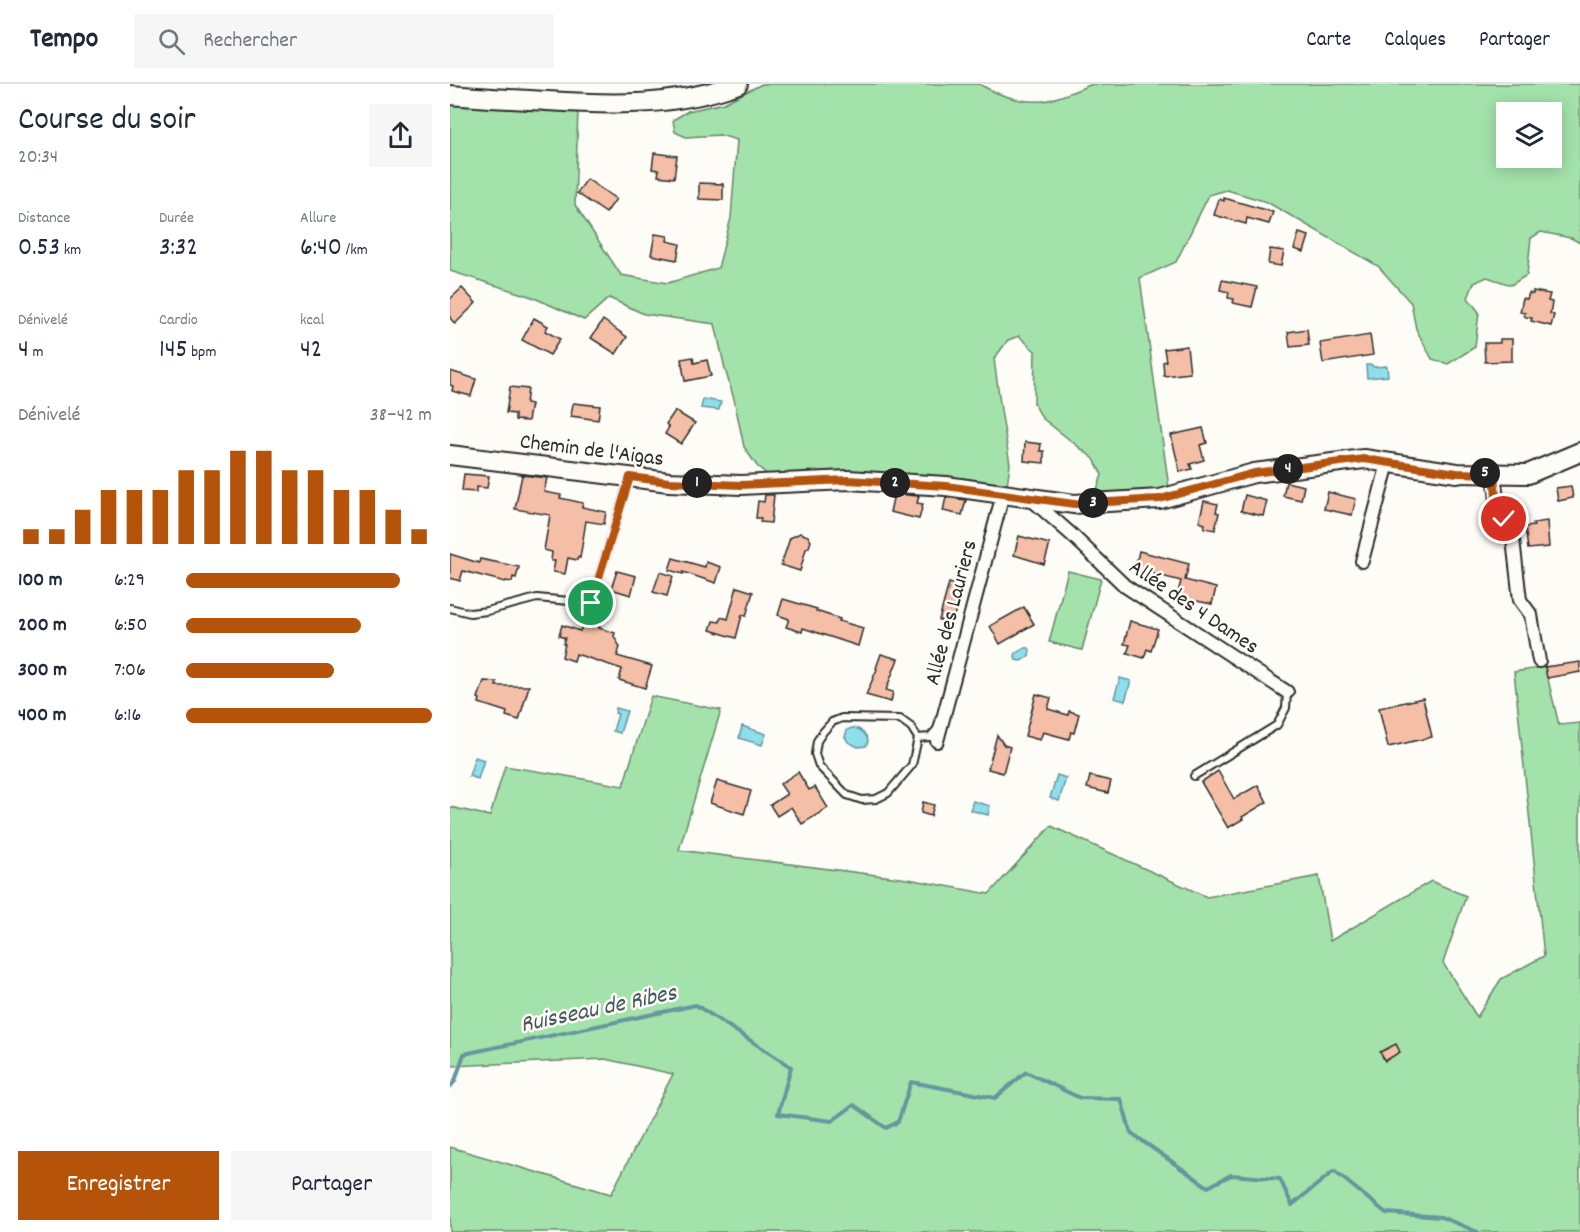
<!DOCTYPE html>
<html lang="fr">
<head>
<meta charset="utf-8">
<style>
	body { margin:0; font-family:Dekko,sans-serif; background:#f6f6f7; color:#1f2937; height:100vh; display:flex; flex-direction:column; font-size:22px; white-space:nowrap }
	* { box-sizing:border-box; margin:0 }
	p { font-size:20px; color:#747a83 }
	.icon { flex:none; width:33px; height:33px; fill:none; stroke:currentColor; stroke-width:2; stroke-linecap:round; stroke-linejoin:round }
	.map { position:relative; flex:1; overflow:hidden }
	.sheet { display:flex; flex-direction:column; background:#fff; width:450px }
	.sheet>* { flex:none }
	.fabs { position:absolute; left:1046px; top:18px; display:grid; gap:12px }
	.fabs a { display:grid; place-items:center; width:66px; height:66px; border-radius:0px; background:#fff; box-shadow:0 3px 15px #0003; font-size:30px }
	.pin { position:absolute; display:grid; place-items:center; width:51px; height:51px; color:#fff; margin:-26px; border:3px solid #fff; border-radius:50%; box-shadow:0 2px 6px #0007 }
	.km { position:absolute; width:30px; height:30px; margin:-15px; border-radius:50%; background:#222; color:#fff; font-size:16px; line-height:30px; text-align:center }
	.round { display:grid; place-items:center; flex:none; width:63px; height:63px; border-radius:0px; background:#f6f6f7 }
	.overview { display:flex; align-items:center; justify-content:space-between; height:102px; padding:0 18px }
	h1 { font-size:33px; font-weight:600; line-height:45px }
	.stats { display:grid; grid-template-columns:repeat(3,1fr); gap:9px; height:102px; padding:6px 18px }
	.stats div { display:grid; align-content:center }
	.stats b { font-size:26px; font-weight:600 }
	.stats small { font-size:16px; font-weight:400 }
	.stats p { font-size:16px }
	.chart { height:168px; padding:12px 18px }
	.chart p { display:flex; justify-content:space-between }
	.chart svg { width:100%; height:108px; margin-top:6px; stroke:#b45309; stroke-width:6 }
	.button { display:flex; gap:12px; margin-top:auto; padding:12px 18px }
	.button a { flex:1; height:69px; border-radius:0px; background:#b45309; color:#fff; font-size:24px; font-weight:600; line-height:69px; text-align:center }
	.button a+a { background:#f6f6f7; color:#1f2937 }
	ul { padding:0 18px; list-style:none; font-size:20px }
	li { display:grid; grid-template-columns:96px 72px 1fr; align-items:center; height:45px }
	li i { height:15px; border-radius:8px; background:#b45309 }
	header { display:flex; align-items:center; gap:36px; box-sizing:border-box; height:84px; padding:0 30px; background:#fff; border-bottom:2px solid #e0e1e3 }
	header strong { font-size:28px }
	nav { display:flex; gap:33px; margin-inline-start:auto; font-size:21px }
	.search { width:420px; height:54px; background:#f6f6f7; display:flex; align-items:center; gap:15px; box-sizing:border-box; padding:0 21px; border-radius:0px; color:#747a83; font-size:22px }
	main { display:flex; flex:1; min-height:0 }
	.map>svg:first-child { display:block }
	.green { fill:#a3e2aa; stroke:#67866a; stroke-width:1.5; fill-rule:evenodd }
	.water { fill:#8edeeb; stroke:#66969e; stroke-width:1.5 }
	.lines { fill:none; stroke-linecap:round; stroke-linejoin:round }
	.stream { stroke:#66969e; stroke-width:4 }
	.building { fill:#f5bfa7; stroke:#2b2b2b; stroke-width:1.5 }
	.lane-casing { stroke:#2b2b2b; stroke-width:10 }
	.street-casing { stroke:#2b2b2b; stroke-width:16 }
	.secondary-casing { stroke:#2b2b2b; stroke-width:22 }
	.lane { stroke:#fdfcf7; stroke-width:6 }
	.street { stroke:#fdfcf7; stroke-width:12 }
	.secondary { stroke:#fdfcf7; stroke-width:18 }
	.route-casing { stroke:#fff; stroke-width:12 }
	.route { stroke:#b45309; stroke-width:8 }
	.labels { text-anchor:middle; stroke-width:5; stroke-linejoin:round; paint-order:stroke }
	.street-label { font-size:22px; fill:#2b2b2b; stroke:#fdfcf7 }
	.water-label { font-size:24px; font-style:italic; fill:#44585b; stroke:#fdfcf7 }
</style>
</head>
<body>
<header>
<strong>Tempo</strong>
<div class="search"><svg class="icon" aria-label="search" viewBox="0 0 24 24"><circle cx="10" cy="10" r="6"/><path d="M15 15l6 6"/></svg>Rechercher</div>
<nav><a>Carte</a><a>Calques</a><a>Partager</a></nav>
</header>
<main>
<section class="sheet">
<div class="overview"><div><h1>Course du soir</h1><p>20:34</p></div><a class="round"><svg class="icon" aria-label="share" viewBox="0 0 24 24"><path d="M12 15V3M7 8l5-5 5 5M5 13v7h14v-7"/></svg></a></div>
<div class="stats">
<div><p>Distance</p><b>0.53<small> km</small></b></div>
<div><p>Durée</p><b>3:32</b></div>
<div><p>Allure</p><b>6:40<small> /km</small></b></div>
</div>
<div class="stats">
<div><p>Dénivelé</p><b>4<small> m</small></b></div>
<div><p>Cardio</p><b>145<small> bpm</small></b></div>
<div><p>kcal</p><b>42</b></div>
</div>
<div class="chart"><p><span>Dénivelé</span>38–42 m</p>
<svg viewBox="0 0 160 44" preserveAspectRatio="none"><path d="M5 44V38M15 44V38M25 44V30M35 44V22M45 44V22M55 44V22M65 44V14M75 44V14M85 44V6M95 44V6M105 44V14M115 44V14M125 44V22M135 44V22M145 44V30M155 44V38"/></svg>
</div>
<ul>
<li><b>100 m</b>6:29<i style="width:87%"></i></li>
<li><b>200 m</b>6:50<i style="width:71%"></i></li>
<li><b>300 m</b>7:06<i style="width:60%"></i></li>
<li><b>400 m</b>6:16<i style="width:100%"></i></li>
</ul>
<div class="button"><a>Enregistrer</a><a>Partager</a></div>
</section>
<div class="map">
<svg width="1130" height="1148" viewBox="0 0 1130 1148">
	<rect width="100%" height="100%" fill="#fdfcf7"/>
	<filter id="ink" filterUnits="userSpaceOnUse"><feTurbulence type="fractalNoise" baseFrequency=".0167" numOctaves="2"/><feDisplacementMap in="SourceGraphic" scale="12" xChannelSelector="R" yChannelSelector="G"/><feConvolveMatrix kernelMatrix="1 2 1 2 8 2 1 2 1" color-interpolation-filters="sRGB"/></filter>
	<g filter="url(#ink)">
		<!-- green -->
		<g class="green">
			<path d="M312,0H529C548,11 571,19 593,17C605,16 631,4 643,0H1130V159L1121,154L1091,148L1081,154L1077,191L1061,201L1037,193L1024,199L1018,214L1029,228L1025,263L998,280L982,275L966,245L961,219L928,182L817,118L777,106L759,111L726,178L690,194L719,404L698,409L645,411L652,391L644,375L592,334L584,319L585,267L569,252L558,256L544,275L551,326L560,380L557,402L461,391L407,387L319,392L307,382L294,363L284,315L275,285L265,240L194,230L159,214L134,236L82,213L0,187V21L128,26L125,121L171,191L218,199L268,184L281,134L287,56L270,51L236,53L225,48L223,36L238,27L274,19ZM1056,28H1101V74H1056Z"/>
			<path d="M618,487L651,495L632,566L599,558Z"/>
			<path d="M1095,583L1109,641L1130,639V1148H0V1063L161,1110L223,990L155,975L0,982V723L40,732L55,682L105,690L173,702L201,612L271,626L229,766L458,795L539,810L601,742L757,813L869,792L880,857L981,797L1016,812L993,879L1027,933L1051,895L1094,872L1064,588Z"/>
		</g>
		<!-- water -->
		<g class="water">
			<path d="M916,281H922L923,283L937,282L938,292L917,294Z"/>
			<path d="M253,315L271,318L269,326L251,324Z"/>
			<path d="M575,564H579L580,566L579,572L571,577L566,576L565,572L566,569Z"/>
			<path d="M670,594L681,597L675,617L664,614Z"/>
			<path d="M166,624L177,627L170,649L163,647L168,630L165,629Z"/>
			<path d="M292,642L316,650L312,661L289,654Z"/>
			<path d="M402,644C410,644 417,650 418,658L416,662L408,663L398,658L395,653L397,646Z"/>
			<path d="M25,673L34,676L28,695L19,692Z"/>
			<path d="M607,691L616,694L609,717L600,714Z"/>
			<path d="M523,717L540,722L538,731L520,726Z"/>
		</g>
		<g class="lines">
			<!-- stream -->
			<path class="stream" d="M0,1003L5,997L14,970L246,921L341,983L328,1030L382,1037L404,1021L436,1044L448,1038L461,998L545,1014L576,988L630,1014L671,1015L681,1049L758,1103L781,1091L830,1095L842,1121L884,1087L936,1129L991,1133L1028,1148"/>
		</g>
		<!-- building -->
		<g class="building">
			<path d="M204,69L227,72L224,94L208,92L209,86L202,85Z"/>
			<path d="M137,95L166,115L156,129L127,109Z"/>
			<path d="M249,99L273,100V116L249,115Z"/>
			<path d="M774,114L823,128L819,140L797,134L796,140L764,131L769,115L774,117Z"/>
			<path d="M849,149L859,152L854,168L844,165Z"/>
			<path d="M205,150L218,152L217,157L230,160L227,176L201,171Z"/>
			<path d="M820,165L834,167L831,182L818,180Z"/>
			<path d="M772,196L807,203L802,223L783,219L784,215L778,214L779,208L770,206Z"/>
			<path d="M12,204L26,219L5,240L0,234V215Z"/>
			<path d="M1083,207L1100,210L1098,217L1102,218L1100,230L1104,231L1101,242L1081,237L1082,234L1076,233L1074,231L1075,229L1070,228L1073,214L1077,215L1079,209L1083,210Z"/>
			<path d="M84,234L98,242L95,247L110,255L100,271L72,256Z"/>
			<path d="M153,236L177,253L166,270L141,254Z"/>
			<path d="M857,245L859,261L840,263L838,248Z"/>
			<path d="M920,251L923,271L873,279L870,259Z"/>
			<path d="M1050,255H1062V277L1035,278L1034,259H1050Z"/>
			<path d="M737,262L740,289L714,292L713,278L716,277L714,265Z"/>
			<path d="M243,273L244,279L257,276L261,292L235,297L231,275Z"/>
			<path d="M0,287L26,295L21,312L2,307L3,302L0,301Z"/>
			<path d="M60,303L78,305L76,319L81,320L78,337L65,336V330L56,329Z"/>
			<path d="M123,319L150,322L148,336L121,332Z"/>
			<path d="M225,327L245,339L231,360L215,350L219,343L216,340Z"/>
			<path d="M753,344L757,359L750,361L754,376L740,380L742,385L730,388L721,351Z"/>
			<path d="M575,358L591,360L590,367H594V379L574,377Z"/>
			<path d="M14,390L39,392L37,404L26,403V408L12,407Z"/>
			<path d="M72,391L97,394L94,408L111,411L110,414L133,419L132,423L156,428L154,440L136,437L130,474L128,473L127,476L118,474L115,490L103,488L105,477H101L102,468L94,466L100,431L65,425Z"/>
			<path d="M836,398L854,402L851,416L833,412Z"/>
			<path d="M1121,402L1123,414L1108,417L1106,404Z"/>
			<path d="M878,408L906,415L902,431L874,425Z"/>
			<path d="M444,410L469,412L467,419L473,420L469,435L440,428Z"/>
			<path d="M315,411H324L321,439L310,438L311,434H306L308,417L314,418Z"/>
			<path d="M795,411L817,417L813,432L791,427Z"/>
			<path d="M496,413L516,416L512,431L493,427Z"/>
			<path d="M754,417L768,420L766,428L769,429L765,446L754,444L755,440L749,438Z"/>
			<path d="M1097,437L1099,463L1078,465L1075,443L1084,442L1083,439Z"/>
			<path d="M350,449L358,452L361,457L359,463L356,465L350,487L331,481L340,454Z"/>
			<path d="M569,452L600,460L594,480L564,471Z"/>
			<path d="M689,467L739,480L735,496L766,504L762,520L737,515L736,518L726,516L731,497L685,485Z"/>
			<path d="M0,470L29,479L30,475L69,483L66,494L63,493L62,498L56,497L55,498L13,487L10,497L0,494Z"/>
			<path d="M223,474L255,483L256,478L271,483L266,499L233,488V490L219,486Z"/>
			<path d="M167,487L186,492L181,511L161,505Z"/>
			<path d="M210,488L223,492L217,512L203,508Z"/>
			<path d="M499,499L512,503L502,539L489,536Z"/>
			<path d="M287,503L303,508L296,532L292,531L286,554L260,546L263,537L270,538L271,533L278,535Z"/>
			<path d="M333,515L367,525L366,527L390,535L389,537L413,544L408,562L353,544L352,548L336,543L339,535L328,531Z"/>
			<path d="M574,523L584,540L550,560L540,542Z"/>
			<path d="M134,537L150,542L149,544L165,549L164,552L170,563L167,572L202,582L195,604L169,596L172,585L126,570L124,577L112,573L115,560H113L115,554L109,552L112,541L130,547Z"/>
			<path d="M680,537L708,545L701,567L697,565L694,574L677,569L680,561L674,560Z"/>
			<path d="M431,570L448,575L436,606L443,608L441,618L416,611L427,585L426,584Z"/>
			<path d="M1130,578V588L1097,594L1095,583Z"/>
			<path d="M34,597L47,598L46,602H79L69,636L56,632L57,628L29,619L30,615L28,614Z"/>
			<path d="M586,610L601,614L598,625L618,631L619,627L629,630L624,649L621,648L619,655L593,648L590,656L575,652Z"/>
			<path d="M973,614L982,653L938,663L929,624Z"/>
			<path d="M547,651L554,661L560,663L553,689L538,685Z"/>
			<path d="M768,687L784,715L808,701L817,718L792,733L793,735L778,744L751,698Z"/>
			<path d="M348,688L359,706L365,703L378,724L352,740L341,723L327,732L320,721L337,710L330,700Z"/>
			<path d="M640,692L661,697L658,709L637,704Z"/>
			<path d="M267,697L301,707L294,730L260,719Z"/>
			<path d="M473,718L484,721L481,732L471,729Z"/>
			<path d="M946,960L950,968L935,977L930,968Z"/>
		</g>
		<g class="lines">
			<defs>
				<g id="lane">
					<path d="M0,524L20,529L37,527L87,514L141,519L179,395"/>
					<path d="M468,654L462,681L438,709L426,715L412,716L397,711L369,682L365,670L367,657L373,648L382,638L392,634L450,635L461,643L468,654L480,653L488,644"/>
					<path d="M744,692L827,641L836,624L837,608"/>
				</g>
				<g id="street">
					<path d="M1044,390L1048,425L1062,447L1070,516L1081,531L1089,577"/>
					<path d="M581,415L622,451L675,502L837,608"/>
					<path d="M912,477L938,379"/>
					<path d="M487,657L553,410"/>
				</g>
				<g id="secondary">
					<path d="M0,11C32,14 64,15 97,17C162,21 225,23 288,0"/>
					<path d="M0,371L219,398L291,401L398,396L496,402L624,420L710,415L804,389L914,375L1007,389L1078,390L1130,368"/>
				</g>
			</defs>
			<!-- lane casing -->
			<use href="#lane" class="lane-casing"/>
			<!-- street casing -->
			<use href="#street" class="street-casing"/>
			<!-- secondary casing -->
			<use href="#secondary" class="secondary-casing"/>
			<!-- lane -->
			<use href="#lane" class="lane"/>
			<!-- street -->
			<use href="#street" class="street"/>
			<!-- secondary -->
			<use href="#secondary" class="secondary"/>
		</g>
	</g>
	<g class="lines" filter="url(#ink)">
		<defs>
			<path id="route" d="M141,519L180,393L219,398L291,401L398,396L496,402L624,420L710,415L804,389L914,375L1007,389L1044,390L1047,425L1054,435"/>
		</defs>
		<!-- route casing -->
		<use href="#route" class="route-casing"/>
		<!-- route -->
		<use href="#route" class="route"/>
	</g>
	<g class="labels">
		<!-- street labels -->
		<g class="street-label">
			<text transform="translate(142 364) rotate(7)" y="8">Chemin de l'Aigas</text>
			<text transform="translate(745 521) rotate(34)" y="8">Allée des 4 Dames</text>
			<text transform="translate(499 528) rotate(-75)" y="8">Allée des Lauriers</text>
		</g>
		<!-- water labels -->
		<g class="water-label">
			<text transform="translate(148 923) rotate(-12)" y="8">Ruisseau de Ribes</text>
		</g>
	</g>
</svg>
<div class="fabs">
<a><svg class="icon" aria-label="layers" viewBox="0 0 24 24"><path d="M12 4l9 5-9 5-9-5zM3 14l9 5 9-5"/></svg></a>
</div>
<div class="pin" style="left:141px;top:519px;background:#1e9e55"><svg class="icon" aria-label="arrive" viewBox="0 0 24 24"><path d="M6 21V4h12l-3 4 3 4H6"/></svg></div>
<div class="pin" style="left:1054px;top:435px;background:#d93025"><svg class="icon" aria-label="check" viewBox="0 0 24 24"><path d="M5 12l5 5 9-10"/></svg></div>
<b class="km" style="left:247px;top:399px">1</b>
<b class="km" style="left:445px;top:399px">2</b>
<b class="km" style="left:643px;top:419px">3</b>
<b class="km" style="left:838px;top:385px">4</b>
<b class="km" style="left:1035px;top:389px">5</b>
</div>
</main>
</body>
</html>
